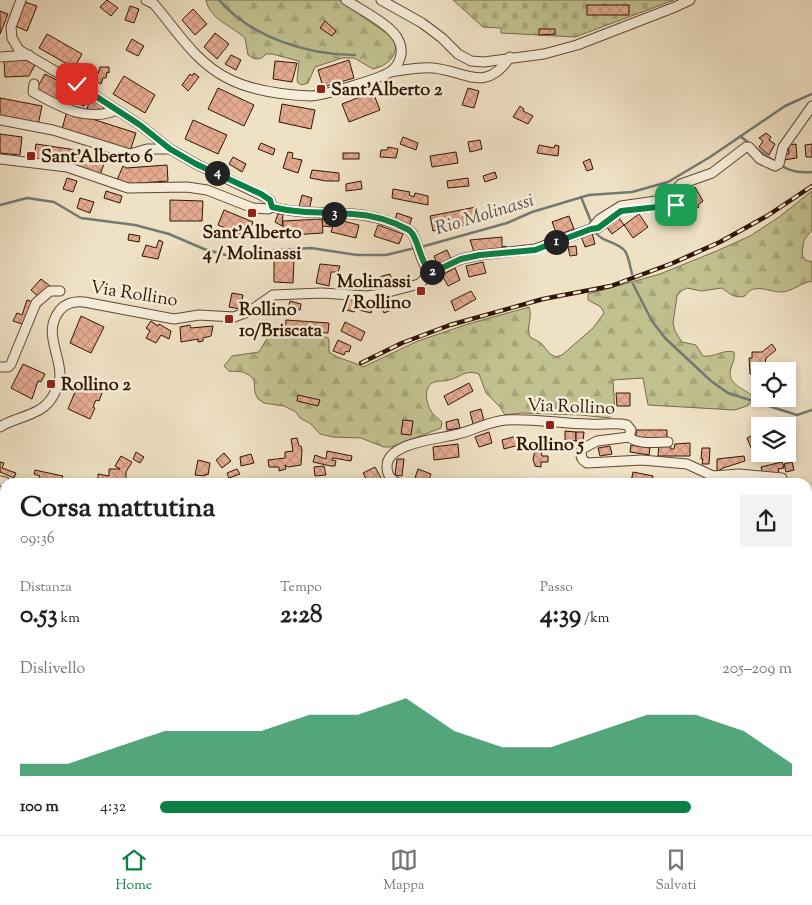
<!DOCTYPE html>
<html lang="it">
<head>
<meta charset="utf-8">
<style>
	body { margin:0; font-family:"Sorts Mill Goudy",serif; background:#f2f2f2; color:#202124; height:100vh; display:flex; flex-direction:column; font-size:19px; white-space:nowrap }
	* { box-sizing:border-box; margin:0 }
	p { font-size:16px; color:#757577 }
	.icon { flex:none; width:28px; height:28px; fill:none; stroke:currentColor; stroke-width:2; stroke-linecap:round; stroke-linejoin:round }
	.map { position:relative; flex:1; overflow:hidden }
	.details { position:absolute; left:0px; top:478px; width:812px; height:358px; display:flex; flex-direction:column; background:#fff; border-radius:15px 15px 0 0; box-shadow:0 2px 8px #0003 }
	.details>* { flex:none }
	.controls { position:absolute; left:751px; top:362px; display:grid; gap:10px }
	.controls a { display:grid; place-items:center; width:45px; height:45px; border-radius:0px; background:#fff; box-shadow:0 2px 8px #0003; font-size:25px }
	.pin { position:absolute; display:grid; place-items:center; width:42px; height:42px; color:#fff; margin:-21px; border-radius:10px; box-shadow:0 2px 8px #0006 }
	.km { position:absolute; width:25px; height:25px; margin:-12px; border-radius:50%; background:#222; color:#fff; font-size:14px; line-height:25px; text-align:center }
	.round { display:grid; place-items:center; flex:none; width:52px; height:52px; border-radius:0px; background:#f2f2f2 }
	.headline { display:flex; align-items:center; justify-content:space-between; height:85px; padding:0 20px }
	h1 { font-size:28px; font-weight:700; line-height:38px }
	.stats { display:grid; grid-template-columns:repeat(3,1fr); gap:8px; height:85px; padding:5px 20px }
	.stats div { display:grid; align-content:center }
	.stats b { font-size:25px; font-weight:700 }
	.stats small { font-size:14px; font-weight:400 }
	.stats p { font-size:14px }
	.chart { height:140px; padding:10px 20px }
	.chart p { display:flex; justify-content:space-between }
	.chart svg { width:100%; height:90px; margin-top:5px; fill:#0b8043; opacity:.7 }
	ul { padding:0 20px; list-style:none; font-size:16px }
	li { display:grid; grid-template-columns:80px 60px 1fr; align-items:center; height:38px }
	li i { height:12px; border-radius:6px; background:#0b8043 }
	.menu { display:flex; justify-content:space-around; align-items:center; height:70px; border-top:1px solid #e0e0e0; background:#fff; font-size:14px; color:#757577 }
	.menu a { display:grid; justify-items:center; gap:2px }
	.menu .selected { color:#0b8043 }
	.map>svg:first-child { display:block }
	.grass { fill:url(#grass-tufts); stroke:#786b48 }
	.forest { fill:url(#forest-firs); stroke:#786b48 }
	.cemetery { fill:url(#cemetery-stones); stroke:#786b48 }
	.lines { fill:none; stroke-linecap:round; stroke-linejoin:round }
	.stream { stroke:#737973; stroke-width:2.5 }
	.building { fill:url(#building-cross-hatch); stroke:#301502 }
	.street-casing { stroke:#604832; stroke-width:11 }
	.street { stroke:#f5ecd9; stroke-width:9 }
	.rail-casing { stroke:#301502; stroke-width:4.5 }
	.rail { stroke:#f5ecd9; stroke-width:2.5; stroke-dasharray:8; stroke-linecap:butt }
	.route-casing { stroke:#fff; stroke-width:10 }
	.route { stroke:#0b8043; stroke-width:6 }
	.poi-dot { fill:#8f2418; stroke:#f5ecd9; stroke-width:2 }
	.labels { text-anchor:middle; stroke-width:5; stroke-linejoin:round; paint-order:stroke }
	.poi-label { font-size:18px; font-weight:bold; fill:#301502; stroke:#f5ecd9; text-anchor:start }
	.street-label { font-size:18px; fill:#301502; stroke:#f5ecd9 }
	.water-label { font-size:19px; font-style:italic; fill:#574f44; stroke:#f5ecd9 }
</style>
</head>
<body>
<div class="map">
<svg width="812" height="835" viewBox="0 0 812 835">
	<defs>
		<pattern id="grass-tufts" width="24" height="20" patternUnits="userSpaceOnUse" patternTransform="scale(1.25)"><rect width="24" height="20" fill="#c1c18f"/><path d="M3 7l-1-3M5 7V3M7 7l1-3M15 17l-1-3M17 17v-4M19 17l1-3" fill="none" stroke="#a6a57a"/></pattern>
		<pattern id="forest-firs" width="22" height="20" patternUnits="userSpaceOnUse" patternTransform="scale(1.25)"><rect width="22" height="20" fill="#c1c18f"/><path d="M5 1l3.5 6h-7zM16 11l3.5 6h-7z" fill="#a6a57a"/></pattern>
		<pattern id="cemetery-stones" width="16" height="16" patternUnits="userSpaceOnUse" patternTransform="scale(1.25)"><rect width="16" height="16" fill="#c1c18f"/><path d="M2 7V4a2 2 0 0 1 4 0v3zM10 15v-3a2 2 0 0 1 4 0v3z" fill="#a6a57a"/></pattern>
		<pattern id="building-cross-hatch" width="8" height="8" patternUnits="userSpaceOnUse" patternTransform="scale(1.25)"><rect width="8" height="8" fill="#e6ac92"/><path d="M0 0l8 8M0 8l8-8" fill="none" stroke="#c6937c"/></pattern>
	</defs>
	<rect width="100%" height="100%" fill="#efe1c4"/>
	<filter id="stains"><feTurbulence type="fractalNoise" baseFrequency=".004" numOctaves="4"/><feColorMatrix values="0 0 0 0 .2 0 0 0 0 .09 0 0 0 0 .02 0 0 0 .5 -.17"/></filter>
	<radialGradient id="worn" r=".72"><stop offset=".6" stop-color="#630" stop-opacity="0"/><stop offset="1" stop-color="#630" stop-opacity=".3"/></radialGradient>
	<!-- grass -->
	<g class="grass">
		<path d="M808,645L812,646V793L808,794Z"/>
		<path d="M75,830H160L168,835H74Z"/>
	</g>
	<!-- forest -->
	<g class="forest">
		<path d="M206,0H339L389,35L396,44C396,58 386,66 373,69L354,58H342L315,67L308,83L302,85L298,83L297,80L299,61L272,54H266C260,61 255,60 248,55L245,38C232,26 209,19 206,0Z"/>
		<path d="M812,191V230L804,240L802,254L805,260L812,262V281C801,283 793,291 782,292C768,292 754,282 745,296C735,299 730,294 722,288L701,291L687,288L681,291L677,296L673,323L675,331L682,342L696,345L703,356C714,358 723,349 734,352C735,359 733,362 731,368C726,384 742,387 751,395L753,401L747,406L735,410L648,405L643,378L613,380L615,413L609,418L581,415L521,413L505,415L500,407L486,393L479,374C464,369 462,377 449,380C444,382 439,380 434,382C423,387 426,402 431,411C433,415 438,418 442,422L441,428L391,447H384L361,438L333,437L320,434L311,424L300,418L296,412L284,406L264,403L258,399L255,393L254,380L249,375L243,372L229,371L224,366L232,356L259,352L269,335L281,333L326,337L329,339V352C338,359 352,361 363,367L418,341L468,324L529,307C533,317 526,326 530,337L541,343L550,354L556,357L562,355L593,328L604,313L601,307L588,300V294L660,274L719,250L750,236L779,217Z"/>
	</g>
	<!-- cemetery -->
	<path class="cemetery" d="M453,0H674L575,37L501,33V28L483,27Z"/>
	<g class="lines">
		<!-- stream -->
		<g class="stream">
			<path d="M219,0C251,37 307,55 355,55"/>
			<path d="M740,136L749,143"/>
			<path d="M754,147L774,161"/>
			<path d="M780,165C791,172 800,173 812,172"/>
			<path d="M581,197L592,224"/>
			<path d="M0,205L27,198L54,202L81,218L135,225L169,234L204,249L233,257L266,251L311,248L357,255H386L415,248"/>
			<path d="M595,231C600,242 617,241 625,251C629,257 630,267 632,274"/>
			<path d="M421,247L507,223L532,212L589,195L632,192L668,182L710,157L785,106L812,94"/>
			<path d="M633,284L652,321L665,338L711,381L728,393L797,415L812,410"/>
			<path d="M0,581H5"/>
		</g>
	</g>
	<!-- building -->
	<g class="building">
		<path d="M107,0L118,8L111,16L100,7Z"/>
		<path d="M25,2L37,6L27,31L15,26Z"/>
		<rect x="587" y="5" width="42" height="10"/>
		<path d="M130,6L139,9L134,23L125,20Z"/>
		<path d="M193,9L207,24L195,35L182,20Z"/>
		<path d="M0,11L8,14L0,34Z"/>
		<path d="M325,21L336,31L332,36L320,28Z"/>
		<path d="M539,29H555V34L539,35Z"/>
		<path d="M215,33L229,44L217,59L204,47Z"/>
		<path d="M47,34L82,54L74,68L39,48Z"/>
		<path d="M132,39L144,46L138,56L126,50Z"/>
		<path d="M231,55L241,60L236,70L225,64Z"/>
		<path d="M26,60L35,65L29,76L5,77L4,61Z"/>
		<path d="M349,60L354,78L323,87L318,70Z"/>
		<path d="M275,61L297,63L292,82L273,79Z"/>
		<path d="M100,67H109V73L107,72L106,78H103L101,84L91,78L93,73L98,74Z"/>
		<path d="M194,73L199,77L188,91L182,85L190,74L192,76Z"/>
		<path d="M45,74L66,85L57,101L36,90Z"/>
		<path d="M124,76L155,95L145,113L113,94Z"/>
		<path d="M218,88L254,105L244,126L208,109Z"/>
		<path d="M468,88L479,91L474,108L462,105Z"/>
		<path d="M76,89L89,97L84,106L70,99Z"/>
		<path d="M373,92L380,110L349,122L342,104Z"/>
		<path d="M0,98L42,106L38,125L0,118Z"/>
		<path d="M93,98L104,106L103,110L98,109L96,112L87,109L90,100L92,102Z"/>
		<path d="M282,104L315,110L311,129L279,122Z"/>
		<path d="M520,106L524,109L523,111L533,116L528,124L513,117Z"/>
		<path d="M67,111L136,133L130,151L62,129Z"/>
		<path d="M193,120L227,135L218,154L185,139Z"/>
		<path d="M766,133L771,137L769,140L775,144L769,155L759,147L763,141L759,138Z"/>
		<path d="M0,134L22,137L20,155L0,153Z"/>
		<path d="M403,137L418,143L416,150L400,144Z"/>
		<path d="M480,140L482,149L470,152L468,142Z"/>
		<path d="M261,143L275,149L273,155L258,149Z"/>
		<path d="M36,144L76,150L105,161L100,175L71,164L34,158Z"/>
		<path d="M796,144L797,158L783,160L784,154H789L788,145Z"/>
		<path d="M812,144V157H806L805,145Z"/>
		<path d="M539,145L554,148L555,145L559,146L558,156L537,153Z"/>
		<path d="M388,147L398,149L396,158L380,157L381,150H387Z"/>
		<path d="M288,152L293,153L292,158L302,160L298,173L283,168Z"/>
		<path d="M456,152L458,163L432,167L430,156Z"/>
		<rect x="343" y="153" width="16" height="6"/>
		<path d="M233,157L246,164L242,172L229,164Z"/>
		<path d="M590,159L593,169L587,171L583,162Z"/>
		<path d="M167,165L168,181L127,184L117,180L123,166L126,168Z"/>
		<path d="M312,170L339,173V181H326L310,178Z"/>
		<path d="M495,172L497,178L485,182L483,176Z"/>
		<path d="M67,178L77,181L73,192L63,189Z"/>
		<path d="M468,178L469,186L448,188L447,181Z"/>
		<path d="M361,181L362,189L346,191V184Z"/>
		<path d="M695,187L703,201L698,205L699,207L689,212L679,197Z"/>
		<path d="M393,189L410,192L409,195L414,197L415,193L428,196V205L392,198Z"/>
		<path d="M106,191L122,196L120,203L104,198Z"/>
		<path d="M302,195L312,198L309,209L299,207Z"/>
		<path d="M80,198L94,202L90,213L77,208Z"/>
		<path d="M170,200L203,201L202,221H170Z"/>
		<path d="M476,207L480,222L433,231L430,216Z"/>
		<path d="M224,210L253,222L247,237L218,225Z"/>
		<path d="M397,213L412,218L409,226L395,220Z"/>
		<path d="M278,214H283L282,226L275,222Z"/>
		<path d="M639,214L648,227L633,238L624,225L612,234L605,225L617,215L624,225Z"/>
		<path d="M569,216L574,229L557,235L552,222Z"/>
		<path d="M322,219H335L333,227L322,226Z"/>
		<path d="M322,219L323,233L291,235V238H283V221Z"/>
		<path d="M335,219L359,225L356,238L331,232Z"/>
		<path d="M378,225L403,234L399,244L374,236Z"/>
		<path d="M592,233L595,244L585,247L581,236Z"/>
		<path d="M129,234L140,236L139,242L128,240Z"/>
		<path d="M502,237V247L506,246V251L475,255L470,240Z"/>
		<path d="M159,240L163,242L158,259L142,256L146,245L156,248Z"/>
		<path d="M576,246L577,255L570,256L568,247Z"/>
		<path d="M447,250L452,261L438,265L434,256Z"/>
		<path d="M274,259L294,260L293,283L274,282Z"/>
		<path d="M483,262L486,273L469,277L466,266Z"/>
		<path d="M320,264L340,266L338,272H331L329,286L316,283Z"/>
		<path d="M455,268L460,280L448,286L442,275Z"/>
		<path d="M390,274L394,286L372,292L368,280Z"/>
		<path d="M41,279L50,286L40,298L31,290Z"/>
		<path d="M471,291L476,299L455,311L451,301Z"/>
		<path d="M145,293L159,300L157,305L142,298Z"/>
		<path d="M232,293L243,295L240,309L229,307Z"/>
		<path d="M345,297L373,303L371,313L355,309L354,312L342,309Z"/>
		<path d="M392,299L396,308L384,313L380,304Z"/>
		<path d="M27,300L33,302L25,325L13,321L17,313L22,315Z"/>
		<path d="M290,301L301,304L300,310L288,308Z"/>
		<path d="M81,316L104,327L91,353L70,343Z"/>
		<path d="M286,320L329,323L328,333L285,330Z"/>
		<path d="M151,321L158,326L159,324L171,331L169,339L161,335L156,343L146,338L150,331L146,328Z"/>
		<path d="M345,322L365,332L361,341L341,331Z"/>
		<path d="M190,325L191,328L213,326L211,336L203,338V341L198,342V339L181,342L180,327Z"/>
		<path d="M338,340L351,346L349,352L346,351L344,355L333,351Z"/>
		<path d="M772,344L776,350L766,358L765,363H761L760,373L750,374L749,358H752V352H762Z"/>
		<path d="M23,364L45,374L41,382L38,381L32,399L11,388Z"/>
		<path d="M79,382L88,387V388L92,390L93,389L102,393L99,401L96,400L93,407L95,408L90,419L68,409Z"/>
		<path d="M469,383L473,391L448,405L444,396Z"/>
		<path d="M616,393H630V406H617Z"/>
		<path d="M298,395L320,400L318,406L297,401Z"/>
		<path d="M481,409L484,421L473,424L470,412Z"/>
		<path d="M458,419L460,428L447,430L446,422Z"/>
		<path d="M403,420L413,421L411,435L401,434Z"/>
		<path d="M636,430H667V438L636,439Z"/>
		<path d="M565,431L576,432V441L565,440Z"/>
		<path d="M489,432L492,443L479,447L475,437Z"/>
		<path d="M576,432H584L583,442L576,441Z"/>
		<path d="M760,432V454H768L756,460L747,438Z"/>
		<path d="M517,436L519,445L504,449L502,440Z"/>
		<path d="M297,438L299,446H301L302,450L301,465L288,467L285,465L286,469L279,471V467H269L268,460L285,458V452L293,451L291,439Z"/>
		<path d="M670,443L671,449H674L675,444L690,443V456H658L659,445Z"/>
		<path d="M458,444L459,457L434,460L433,447Z"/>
		<path d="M631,445L650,448L649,455L630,452Z"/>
		<path d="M610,446L612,454L600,456L598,448Z"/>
		<path d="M702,448H710L709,464H702L703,459H701Z"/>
		<path d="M790,449L793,456L783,461L780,454H788V450Z"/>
		<path d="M327,451L352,456L351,461L333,458L332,460L336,461L335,466H331L313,462L315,455L326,459Z"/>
		<path d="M535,451H541L542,456H548V462H541V467L535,466L533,459Z"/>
		<path d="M136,452L144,457L140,463L133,459Z"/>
		<path d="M224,453L231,461L222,468L216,460Z"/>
		<path d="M251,454L254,463L241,466L240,457Z"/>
		<path d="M121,456L132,462L126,472V480H109L108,482H98V474L109,476V469H120L115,466Z"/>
		<path d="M744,456L745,461L723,468L717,472V459Z"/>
		<path d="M397,459H404L402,476L395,475Z"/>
		<path d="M198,460L210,463L208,475L205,474V476L195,475Z"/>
		<path d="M0,462L4,463L2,468L16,473L14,478L0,472Z"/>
		<path d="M782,462L784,468L778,469L779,472L769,474L768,472H766L767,474L763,475L761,467Z"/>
		<path d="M792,462L794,470L786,472L784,464Z"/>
		<path d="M324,466L326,475L315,476L314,467Z"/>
		<path d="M375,467L380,476L383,482H368L363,473Z"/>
		<path d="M237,469L240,474L229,478L227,473Z"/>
		<path d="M418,469L431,474L428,482L414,481Z"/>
		<path d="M35,470L58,475L63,476L60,482H37L40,476L34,474Z"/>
		<path d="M633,472L653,476L651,482H631Z"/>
		<path d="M0,687L1,689L4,687L5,688V704L1,707Z"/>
		<path d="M0,733L5,734V757L1,779H0Z"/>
	</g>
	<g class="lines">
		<defs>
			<g id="street">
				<path d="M21,0L11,27L12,38L19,50L77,84L140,125L170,149L196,164L261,195L270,200L272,207"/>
				<path d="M146,0L154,4C177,31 196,63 229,79C253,91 284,95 311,96C322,96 381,78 390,72C400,65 404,52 399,41C392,25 361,10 346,0"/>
				<path d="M381,0L422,23L442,38L458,54L471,61L484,62L544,54L577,45L675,7L690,0"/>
				<path d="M0,57L29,55"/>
				<path d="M390,72C404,70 419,67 433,68C466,71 485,94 510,57"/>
				<path d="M34,84L33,92C59,106 87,123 117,110"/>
				<path d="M0,120L53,130L130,154L147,149H169"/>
				<path d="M0,159L67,167L128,188L187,187L207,190L253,208L268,209L272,207"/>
				<path d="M643,208L679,204"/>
				<path d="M594,229L598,228L620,211"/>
				<path d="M431,273L461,259L480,255L535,249L591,229L600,219L621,206L663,200L672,194L681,184L712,173L746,147H749L760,159L775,166L779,164L783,147L812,106"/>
				<path d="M0,367H8L11,364L36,303L50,291H60"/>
				<path d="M0,427C17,416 42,416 53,396C57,389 60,382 60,374C59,351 43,331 60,310C66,303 75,301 84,302L174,319L199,315L234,317L250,311L273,295L322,293L367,296L381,294L419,284L431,273C418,261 419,240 411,232C408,228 402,227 398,225C383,219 369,215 353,214C325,212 299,214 272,207"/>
				<path d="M629,437C638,445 657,442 668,442"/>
				<path d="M713,476L739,474L782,478"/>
				<path d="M0,481L5,482"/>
				<path d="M396,482C390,479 387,474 387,467C386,442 441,439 458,434C474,430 490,421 506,420C533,418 562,424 589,424C602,425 615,422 627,425L631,430L629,437L597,441L582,449C580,455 581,460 587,463L642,460L687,464L713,476L723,482"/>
				<path d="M808,526L812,528"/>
				<path d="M808,612L812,623"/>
				<path d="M808,637L812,627"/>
				<path d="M0,791L5,793"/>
				<path d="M399,830L402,835"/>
				<path d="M15,835V830"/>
				<path d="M40,835V830"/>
			</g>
		</defs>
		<!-- street casing -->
		<use href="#street" class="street-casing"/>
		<!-- street -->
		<use href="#street" class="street"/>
		<defs>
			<g id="rail">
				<path d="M361,363L402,343L450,325L543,299L611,286L673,263L720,242L767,216L812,186"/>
				<path d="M60,835V830"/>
			</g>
		</defs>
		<!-- rail casing -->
		<use href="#rail" class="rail-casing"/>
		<!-- rail -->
		<use href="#rail" class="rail"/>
	</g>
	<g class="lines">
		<defs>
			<path id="route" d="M77,84L140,125L170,149L196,164L261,194L270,200L272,207C300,214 326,212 353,214C373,215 392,221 409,230C419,238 419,261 431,273L461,259L480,255L535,250L591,229L598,228L621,211L676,205"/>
		</defs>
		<!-- route casing -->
		<use href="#route" class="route-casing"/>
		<!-- route -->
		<use href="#route" class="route"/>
	</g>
	<!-- markers -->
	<g class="poi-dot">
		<rect x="316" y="84" width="10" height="10" rx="2.5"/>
		<rect x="26" y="151" width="10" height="10" rx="2.5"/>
		<rect x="247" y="208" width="10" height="10" rx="2.5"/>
		<rect x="416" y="286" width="10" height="10" rx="2.5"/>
		<rect x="224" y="314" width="10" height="10" rx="2.5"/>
		<rect x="46" y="379" width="10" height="10" rx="2.5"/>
		<rect x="545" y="420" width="10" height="10" rx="2.5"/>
	</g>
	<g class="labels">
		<!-- poi labels -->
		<g class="poi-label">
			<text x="331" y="95">Sant'Alberto 2</text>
			<text x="41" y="162">Sant'Alberto 6</text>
			<text x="252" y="238" text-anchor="middle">Sant'Alberto<tspan x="252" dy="21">4 / Molinassi</tspan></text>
			<text x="411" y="287" text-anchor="end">Molinassi<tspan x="411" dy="21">/ Rollino</tspan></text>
			<text x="239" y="315">Rollino<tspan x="239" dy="21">10/Briscata</tspan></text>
			<text x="61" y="390">Rollino 2</text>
			<text x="550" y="450" text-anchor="middle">Rollino 5</text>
		</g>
		<!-- street labels -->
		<g class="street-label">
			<text transform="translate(134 293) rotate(9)" y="6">Via Rollino</text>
			<text transform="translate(571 406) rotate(2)" y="6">Via Rollino</text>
		</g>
		<!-- water labels -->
		<g class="water-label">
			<text transform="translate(484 213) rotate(-17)" y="7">Rio Molinassi</text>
		</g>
	</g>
	<rect width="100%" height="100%" filter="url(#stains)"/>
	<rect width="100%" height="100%" fill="url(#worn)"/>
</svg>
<div class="controls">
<a><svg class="icon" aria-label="locate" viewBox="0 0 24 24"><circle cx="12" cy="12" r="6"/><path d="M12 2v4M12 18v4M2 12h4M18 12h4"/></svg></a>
<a><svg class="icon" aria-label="layers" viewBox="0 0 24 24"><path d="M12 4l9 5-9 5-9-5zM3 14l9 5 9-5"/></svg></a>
</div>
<div class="pin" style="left:676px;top:205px;background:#1e9e55"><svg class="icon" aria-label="arrive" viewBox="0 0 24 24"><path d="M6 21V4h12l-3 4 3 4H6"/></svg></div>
<div class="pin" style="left:77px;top:84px;background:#d93025"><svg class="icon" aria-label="check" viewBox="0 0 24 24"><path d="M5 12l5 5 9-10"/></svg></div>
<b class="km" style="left:556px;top:242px">1</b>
<b class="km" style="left:432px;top:272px">2</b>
<b class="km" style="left:334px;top:214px">3</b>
<b class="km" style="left:217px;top:173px">4</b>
<section class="details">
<div class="headline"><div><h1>Corsa mattutina</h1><p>09:36</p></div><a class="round"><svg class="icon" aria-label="share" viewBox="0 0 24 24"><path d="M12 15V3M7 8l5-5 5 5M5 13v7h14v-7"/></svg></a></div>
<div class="stats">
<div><p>Distanza</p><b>0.53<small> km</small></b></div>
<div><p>Tempo</p><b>2:28</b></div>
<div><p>Passo</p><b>4:39<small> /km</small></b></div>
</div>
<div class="chart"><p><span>Dislivello</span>205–209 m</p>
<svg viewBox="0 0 160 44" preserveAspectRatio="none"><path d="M0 44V38L10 38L20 30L30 22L40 22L50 22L60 14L70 14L80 6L90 22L100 30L110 30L120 22L130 14L140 14L150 22L160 38V44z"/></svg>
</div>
<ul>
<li><b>100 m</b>4:32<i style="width:84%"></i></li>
</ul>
</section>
</div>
<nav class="menu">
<a class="selected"><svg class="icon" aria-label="home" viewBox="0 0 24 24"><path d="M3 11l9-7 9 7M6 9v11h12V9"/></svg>Home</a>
<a><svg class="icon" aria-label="map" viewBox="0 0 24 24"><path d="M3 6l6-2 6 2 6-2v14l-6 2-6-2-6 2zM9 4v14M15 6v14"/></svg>Mappa</a>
<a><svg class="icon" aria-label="saved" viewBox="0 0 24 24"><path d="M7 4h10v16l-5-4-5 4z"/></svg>Salvati</a>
</nav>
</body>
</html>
